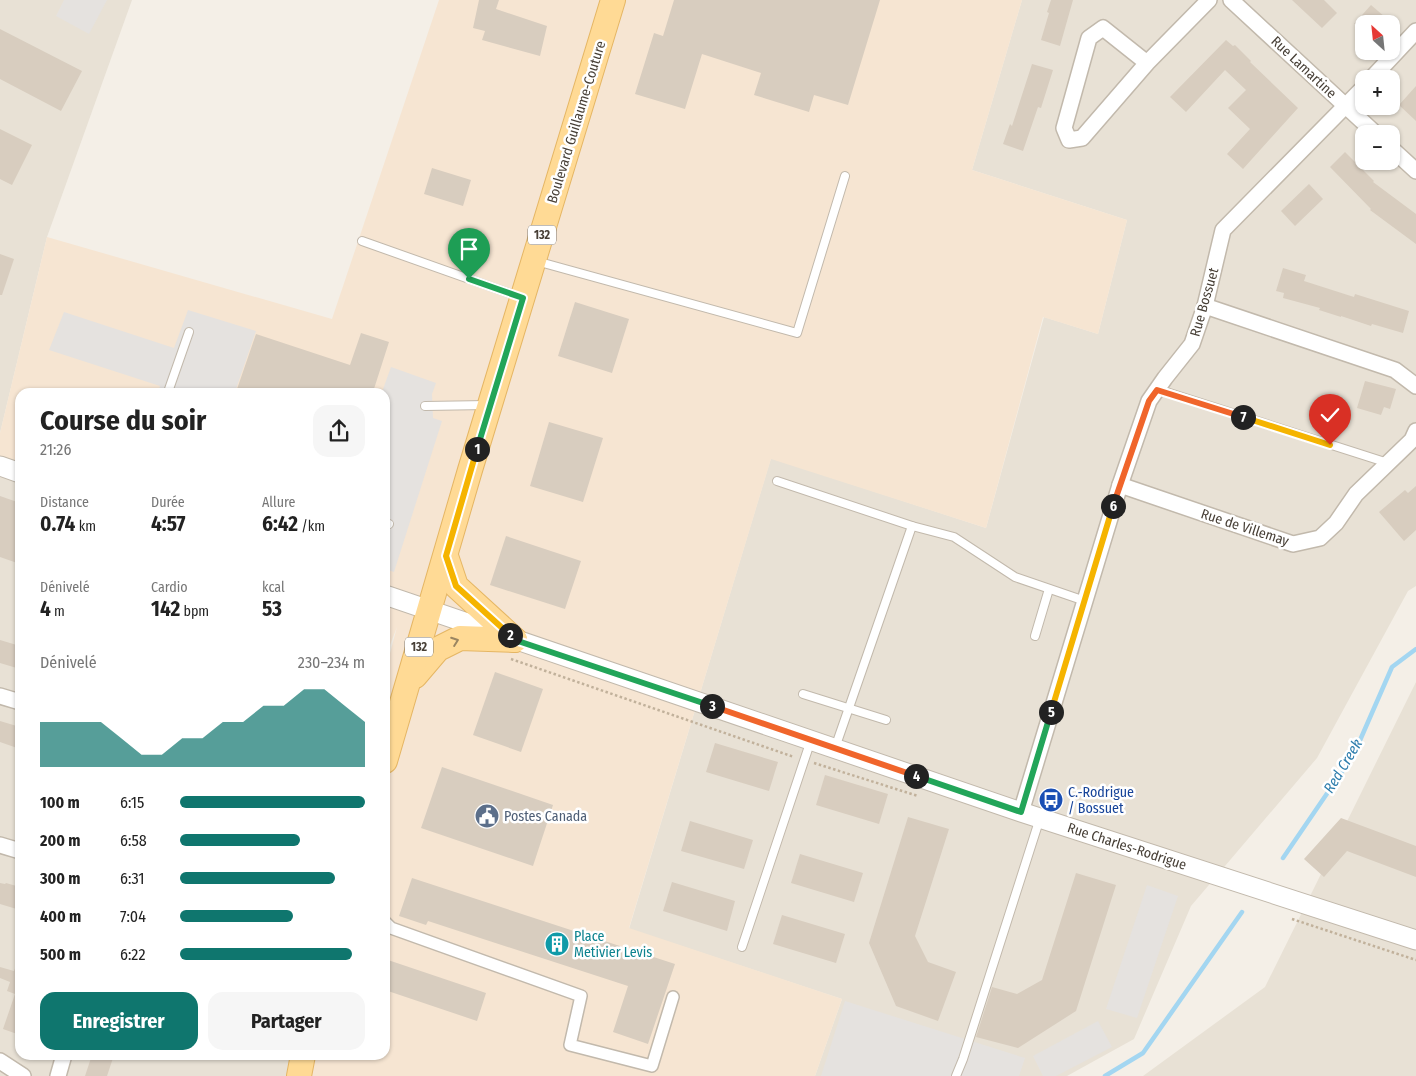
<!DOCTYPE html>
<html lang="fr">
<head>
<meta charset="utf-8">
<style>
	body { margin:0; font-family:"Fira Sans Condensed",sans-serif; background:#f6f6f6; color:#222; height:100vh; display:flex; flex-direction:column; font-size:19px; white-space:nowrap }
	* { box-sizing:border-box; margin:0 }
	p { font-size:16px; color:#767676 }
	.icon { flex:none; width:28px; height:28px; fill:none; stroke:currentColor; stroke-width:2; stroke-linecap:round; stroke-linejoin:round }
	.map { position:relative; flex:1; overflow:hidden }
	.sheet { position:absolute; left:15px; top:388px; width:375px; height:672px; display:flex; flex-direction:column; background:#fff; border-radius:15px; box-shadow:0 1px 4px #0004 }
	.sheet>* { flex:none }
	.needle { width:32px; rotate:333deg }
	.tools { position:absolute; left:1355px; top:15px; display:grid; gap:10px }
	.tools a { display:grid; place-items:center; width:45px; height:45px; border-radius:10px; background:#fff; box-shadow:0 1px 4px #0004; font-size:25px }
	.pin { position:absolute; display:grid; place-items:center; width:42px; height:42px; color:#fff; margin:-51px -21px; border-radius:50% 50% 50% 0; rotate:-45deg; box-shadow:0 0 5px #0007 }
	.pin .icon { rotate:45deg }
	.km { position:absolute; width:25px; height:25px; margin:-12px; border-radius:50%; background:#222; color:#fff; font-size:14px; line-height:25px; text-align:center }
	.round { display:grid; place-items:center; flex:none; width:52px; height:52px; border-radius:15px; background:#f6f6f6 }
	.head { display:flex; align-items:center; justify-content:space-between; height:85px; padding:0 25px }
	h1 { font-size:28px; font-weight:700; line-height:38px }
	.metrics { display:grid; grid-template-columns:repeat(3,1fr); gap:8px; height:85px; padding:5px 25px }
	.metrics div { display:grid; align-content:center }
	.metrics b { font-size:21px; font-weight:700 }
	.metrics small { font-size:14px; font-weight:400 }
	.metrics p { font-size:14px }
	.chart { height:140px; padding:10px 25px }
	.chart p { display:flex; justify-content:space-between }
	.chart svg { width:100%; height:90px; margin-top:5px; fill:#0f766e; opacity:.7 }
	.button { display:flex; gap:10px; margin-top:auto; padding:10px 25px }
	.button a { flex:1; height:58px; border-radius:15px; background:#0f766e; color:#fff; font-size:20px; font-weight:700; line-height:58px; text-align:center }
	.button a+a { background:#f6f6f6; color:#222 }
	ul { padding:0 25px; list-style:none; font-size:16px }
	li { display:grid; grid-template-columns:80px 60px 1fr; align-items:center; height:38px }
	li i { height:12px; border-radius:6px; background:#0f766e }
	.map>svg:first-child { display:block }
	.residential { fill:#e8e1d5; fill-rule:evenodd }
	.commercial { fill:#f6e5d2 }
	.parking { fill:#e5e2df }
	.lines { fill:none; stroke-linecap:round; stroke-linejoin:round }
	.stream { stroke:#a3d6f1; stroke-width:4.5 }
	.building { fill:#d8cdbf }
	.service-casing { stroke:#c2b9ac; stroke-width:10 }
	.pedestrian-casing { stroke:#c2b9ac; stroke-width:14 }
	.minor-casing { stroke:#c2b9ac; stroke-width:18 }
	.tertiary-casing { stroke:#c2b9ac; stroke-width:21 }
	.primary-casing { stroke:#e5b664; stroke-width:26 }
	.path { stroke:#c1b19b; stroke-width:2.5; stroke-dasharray:2.5 2.5; stroke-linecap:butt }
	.service { stroke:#fff; stroke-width:8 }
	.pedestrian { stroke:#fff; stroke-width:11 }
	.minor { stroke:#fff; stroke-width:15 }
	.tertiary { stroke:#fff; stroke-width:19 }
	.primary { stroke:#ffda95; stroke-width:24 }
	.oneway { stroke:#9a8561 }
	.split-1-casing { stroke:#fff; stroke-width:10 }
	.split-2-casing { stroke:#fff; stroke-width:10 }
	.split-3-casing { stroke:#fff; stroke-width:10 }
	.split-4-casing { stroke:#fff; stroke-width:10 }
	.split-5-casing { stroke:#fff; stroke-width:10 }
	.split-6-casing { stroke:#fff; stroke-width:10 }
	.split-7-casing { stroke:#fff; stroke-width:10 }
	.split-8-casing { stroke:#fff; stroke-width:10 }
	.split-1 { stroke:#22a559; stroke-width:6 }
	.split-2 { stroke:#f5b400; stroke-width:6 }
	.split-3 { stroke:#22a559; stroke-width:6 }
	.split-4 { stroke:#f0652b; stroke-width:6 }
	.split-5 { stroke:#22a559; stroke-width:6 }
	.split-6 { stroke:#f5b400; stroke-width:6 }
	.split-7 { stroke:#f0652b; stroke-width:6 }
	.split-8 { stroke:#f5b400; stroke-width:6 }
	.labels { text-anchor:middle; stroke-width:5; stroke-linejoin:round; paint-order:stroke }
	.shield { fill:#fff; stroke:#7e7972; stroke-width:1 }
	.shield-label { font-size:12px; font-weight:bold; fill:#473f36 }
	.street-label { font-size:14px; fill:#473f36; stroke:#fff }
	.transit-label { font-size:14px; fill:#164399; stroke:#fff; text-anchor:start }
	.service-label { font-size:14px; fill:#4e5e75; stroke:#fff; text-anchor:start }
	.culture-label { font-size:14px; fill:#0d838f; stroke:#fff; text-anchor:start }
	.water-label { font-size:15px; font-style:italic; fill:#2d7dac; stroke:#fff }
</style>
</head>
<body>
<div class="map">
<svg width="1416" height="1076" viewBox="0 0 1416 1076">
	<rect width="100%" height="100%" fill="#f4efe7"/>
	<!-- residential -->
	<g class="residential">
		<path d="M0,0H132L47,237L0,433Z"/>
		<path d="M1022,0H1416V586L1408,591L1317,758L1191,906L1134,1039L1067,1076H815L842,999L629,929L771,458L986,528L1044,317L1098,334L1127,220L972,170ZM1364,24H1391V51H1364ZM1364,79H1391V106H1364ZM1364,134H1391V161H1364Z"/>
		<path d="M0,474L20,480V1055H290L288,1076H0Z"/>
		<path d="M1416,682V1076H1143L1265,987Z"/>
	</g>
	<!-- commercial -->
	<path class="commercial" d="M439,0H1022L972,170L1127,220L1098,334L1043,317L986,528L771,459L629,928L842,999L815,1076H288L290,1055H385V672L397,627L385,658V392H20V481L0,474V433L47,237L332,319Z"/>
	<!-- parking -->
	<g class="parking">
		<path d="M64,0H107L89,34L56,16Z"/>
		<path d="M188,310L256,331L235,392H158L160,386L49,350L64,312L174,348Z"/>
		<path d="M391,367L436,383L432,394L433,418L442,421L394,572L385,569V392H382Z"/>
		<path d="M1147,885L1178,896L1137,1018L1106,1009Z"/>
		<path d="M845,1001L1025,1058L1019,1076H821Z"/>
		<path d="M1098,1021L1112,1047L1056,1076H1043L1033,1056Z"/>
	</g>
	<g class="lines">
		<!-- stream -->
		<g class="stream">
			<path d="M1283,858L1354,754L1392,667L1416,649"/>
			<path d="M1105,1076L1143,1053L1242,912"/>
		</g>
	</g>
	<!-- building -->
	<g class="building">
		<path d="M479,0H499L496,9L547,26L540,56L482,40L485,31L473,28Z"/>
		<path d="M674,0H880L848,105L814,95L809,112L754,95L761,73L702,54L685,109L635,94L654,33L663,36Z"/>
		<path d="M1051,0H1073L1060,46L1041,40L1049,13L1047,12Z"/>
		<path d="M1292,0H1324L1337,13L1322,28Z"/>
		<path d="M1371,5L1385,17L1380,24H1354Z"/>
		<path d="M0,29L82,71L61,111L0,79Z"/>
		<path d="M1226,40L1233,46L1235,45L1251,61L1250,62L1298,108L1243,169L1227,154L1250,129L1228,108L1246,90L1225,70L1186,112L1170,97Z"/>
		<path d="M1032,64L1053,70L1041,108L1038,107L1023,151L1003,144L1010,124L1012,126Z"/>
		<path d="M1416,86V121L1399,105Z"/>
		<path d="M0,129L32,145L12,185L0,179Z"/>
		<path d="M1345,152L1374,181L1373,182L1416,214V244L1370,210L1371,209L1330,167Z"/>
		<path d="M432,168L471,180L463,206L424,194Z"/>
		<path d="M1309,184L1323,199L1295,226L1281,211Z"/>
		<path d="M0,254L14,259L2,295H0Z"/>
		<path d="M1283,268L1306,275L1304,281L1354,297L1355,294L1409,311L1403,333L1372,324L1371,326L1341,316V317L1319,310L1320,308L1283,298L1284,293L1276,291Z"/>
		<path d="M575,302L629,319L612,373L558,356Z"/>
		<path d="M361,333L389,342L373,392H236L256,334L350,365Z"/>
		<path d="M1365,381L1396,389L1390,409L1384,407L1381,415L1357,408Z"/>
		<path d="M549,422L603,438L583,502L530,486Z"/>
		<path d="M1416,486V530L1404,541L1379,512L1405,490L1408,493Z"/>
		<path d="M0,496L20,503V564L0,557Z"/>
		<path d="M506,536L581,561L565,609L490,585Z"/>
		<path d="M0,640L20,646V669L0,663Z"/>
		<path d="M495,672L543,689L521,752L473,735Z"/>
		<path d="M0,721L20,727V749L0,742Z"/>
		<path d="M715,743L778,762L769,791L706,772Z"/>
		<path d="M442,767L553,805L533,866L421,828Z"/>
		<path d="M825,775L888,794L879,824L816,805Z"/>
		<path d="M908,817L949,829L915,936L928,962L956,972L938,1021L896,1006L869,943Z"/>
		<path d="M1341,818L1416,846V877L1347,851L1324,877L1304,859Z"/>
		<path d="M690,821L753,840L744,869L681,851Z"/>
		<path d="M800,854L863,873L854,902L791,883Z"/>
		<path d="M1076,873L1116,885L1076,1011L1018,1048L976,1037L992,987L1017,994L1042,980Z"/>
		<path d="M412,878L675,964L648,1044L613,1032L628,986L428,921L426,925L399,916Z"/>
		<path d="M672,882L735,901L727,931L663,911Z"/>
		<path d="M0,883L5,884L6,883L20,887V910L0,904Z"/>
		<path d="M782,915L845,934L836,963L773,944Z"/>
		<path d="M19,959H20V1035L3,1029L15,994L7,991L10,982L0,978V967L14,971Z"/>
		<path d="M385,959L486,993L477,1021L385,990Z"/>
		<path d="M92,1055H102L113,1058L107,1076H85Z"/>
	</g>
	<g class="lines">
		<defs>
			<g id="service">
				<path d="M362,241L520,297"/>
				<path d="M536,261L797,333L845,176"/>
				<path d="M1157,389L1388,463"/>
				<path d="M168,392L189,332"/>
				<path d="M425,406L487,405"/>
				<path d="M777,481L912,526L954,537L1015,577L1085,601"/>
				<path d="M385,523L389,524"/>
				<path d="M1035,636L1049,589"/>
				<path d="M803,694L886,720"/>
				<path d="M835,748L912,526"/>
				<path d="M742,947L811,740"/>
				<path d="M956,1076L963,1059L1040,818"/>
			</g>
			<path id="pedestrian" d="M385,922L391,928L581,996L570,1045L652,1066L673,997"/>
			<g id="minor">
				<path d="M1231,0L1376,134"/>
				<path d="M1147,63L1103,28L1089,38L1064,128L1069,140L1082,138L1147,63L1209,0"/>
				<path d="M1371,79L1416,31"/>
				<path d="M1391,148L1416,171"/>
				<path d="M1205,306L1395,370L1416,386"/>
				<path d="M1120,485L1293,544L1320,538L1336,523L1356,494L1412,440L1416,431"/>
				<path d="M0,696L20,702"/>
				<path d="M1021,812L1120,485L1149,401L1165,378L1192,344L1205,306L1223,230L1364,87"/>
				<path d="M0,845L20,851"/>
				<path d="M0,1061L23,1076"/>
				<path d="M58,1076L64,1055"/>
			</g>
			<g id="tertiary">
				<path d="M0,466L20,473"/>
				<path d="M385,595L1021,812L1416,940"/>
			</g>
			<g id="primary">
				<path d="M446,556L456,586L515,640"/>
				<path d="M415,676L438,649L460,638L515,640"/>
				<path d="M385,761L470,470L613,0"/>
				<path d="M299,1076L303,1055"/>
			</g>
		</defs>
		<!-- service casing -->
		<use href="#service" class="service-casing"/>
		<!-- pedestrian casing -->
		<use href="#pedestrian" class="pedestrian-casing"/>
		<!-- minor casing -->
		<use href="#minor" class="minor-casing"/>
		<!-- tertiary casing -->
		<use href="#tertiary" class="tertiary-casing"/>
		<!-- primary casing -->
		<use href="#primary" class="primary-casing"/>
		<!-- path -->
		<g class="path">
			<path d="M511,659L794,757"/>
			<path d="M814,763L918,796"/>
			<path d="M1292,919L1416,960"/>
		</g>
		<!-- service -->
		<use href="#service" class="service"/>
		<!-- pedestrian -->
		<use href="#pedestrian" class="pedestrian"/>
		<!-- minor -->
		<use href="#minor" class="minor"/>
		<!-- tertiary -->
		<use href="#tertiary" class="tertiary"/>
		<!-- primary -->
		<use href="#primary" class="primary"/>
	</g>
	<!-- one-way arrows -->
	<defs><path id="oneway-chevron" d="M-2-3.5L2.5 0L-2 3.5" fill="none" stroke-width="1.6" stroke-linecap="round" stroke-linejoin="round" transform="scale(1.25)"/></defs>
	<use class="oneway" href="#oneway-chevron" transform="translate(455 641) rotate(-20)"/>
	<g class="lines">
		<defs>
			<path id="split-1" d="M469,279L523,298L477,449"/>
			<path id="split-2" d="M477,449L446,556L456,586L510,635"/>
			<path id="split-3" d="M510,635L515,640L712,706"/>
			<path id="split-4" d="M712,706L916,776"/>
			<path id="split-5" d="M916,776L1021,812L1051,712"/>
			<path id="split-6" d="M1051,712L1113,506"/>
			<path id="split-7" d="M1113,506L1149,401L1157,390L1243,417"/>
			<path id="split-8" d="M1243,417L1330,445"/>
		</defs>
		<!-- split-1 casing -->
		<use href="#split-1" class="split-1-casing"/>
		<!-- split-2 casing -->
		<use href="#split-2" class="split-2-casing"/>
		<!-- split-3 casing -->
		<use href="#split-3" class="split-3-casing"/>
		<!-- split-4 casing -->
		<use href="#split-4" class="split-4-casing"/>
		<!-- split-5 casing -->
		<use href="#split-5" class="split-5-casing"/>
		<!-- split-6 casing -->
		<use href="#split-6" class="split-6-casing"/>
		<!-- split-7 casing -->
		<use href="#split-7" class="split-7-casing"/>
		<!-- split-8 casing -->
		<use href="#split-8" class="split-8-casing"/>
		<!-- split-1 -->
		<use href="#split-1" class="split-1"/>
		<!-- split-2 -->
		<use href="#split-2" class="split-2"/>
		<!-- split-3 -->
		<use href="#split-3" class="split-3"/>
		<!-- split-4 -->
		<use href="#split-4" class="split-4"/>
		<!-- split-5 -->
		<use href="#split-5" class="split-5"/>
		<!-- split-6 -->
		<use href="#split-6" class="split-6"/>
		<!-- split-7 -->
		<use href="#split-7" class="split-7"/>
		<!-- split-8 -->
		<use href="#split-8" class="split-8"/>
	</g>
	<!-- icons -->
	<defs>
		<symbol id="bus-disc" viewBox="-11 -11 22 22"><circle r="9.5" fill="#1a4fb4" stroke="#fff"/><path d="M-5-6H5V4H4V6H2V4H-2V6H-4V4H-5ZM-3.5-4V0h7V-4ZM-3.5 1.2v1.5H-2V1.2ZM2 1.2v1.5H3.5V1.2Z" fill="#fff"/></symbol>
		<symbol id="civic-disc" viewBox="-11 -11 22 22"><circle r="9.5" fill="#5c6f8a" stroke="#fff"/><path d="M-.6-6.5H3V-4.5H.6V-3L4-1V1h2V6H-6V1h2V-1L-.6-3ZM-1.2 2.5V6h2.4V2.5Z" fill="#fff"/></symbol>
		<symbol id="building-disc" viewBox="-11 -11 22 22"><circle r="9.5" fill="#0f9aa8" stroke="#fff"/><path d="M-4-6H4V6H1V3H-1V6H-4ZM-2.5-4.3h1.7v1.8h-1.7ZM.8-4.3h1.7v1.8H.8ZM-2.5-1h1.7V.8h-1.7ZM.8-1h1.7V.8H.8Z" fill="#fff"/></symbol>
	</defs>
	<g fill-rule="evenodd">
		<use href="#bus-disc" x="1037" y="786" width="28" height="28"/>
		<use href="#civic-disc" x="473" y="802" width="28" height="28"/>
		<use href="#building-disc" x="543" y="930" width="28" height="28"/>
	</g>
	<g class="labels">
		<!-- shield labels -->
		<g class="shield">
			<rect x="528" y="225.5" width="28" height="19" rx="4"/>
			<rect x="405" y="637.5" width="28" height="19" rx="4"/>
		</g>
		<g class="shield-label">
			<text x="542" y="239">132</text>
			<text x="419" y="651">132</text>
		</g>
		<!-- street labels -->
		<g class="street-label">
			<text transform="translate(1304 67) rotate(43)" y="5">Rue Lamartine</text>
			<text transform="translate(576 122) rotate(-73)" y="5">Boulevard Guillaume-Couture</text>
			<text transform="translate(1204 302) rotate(-74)" y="5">Rue Bossuet</text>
			<text transform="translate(1245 527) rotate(18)" y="5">Rue de Villemay</text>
			<text transform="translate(1127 846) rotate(18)" y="5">Rue Charles-Rodrigue</text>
		</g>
		<!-- transit labels -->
		<g class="transit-label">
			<text x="1068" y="797">C.-Rodrigue<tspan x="1068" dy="16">/ Bossuet</tspan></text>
		</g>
		<!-- service labels -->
		<g class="service-label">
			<text x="504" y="821">Postes Canada</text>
		</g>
		<!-- culture labels -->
		<g class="culture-label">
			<text x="574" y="941">Place<tspan x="574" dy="16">Metivier Levis</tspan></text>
		</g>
		<!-- water labels -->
		<g class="water-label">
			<text transform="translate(1343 766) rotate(-59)" y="5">Red Creek</text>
		</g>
	</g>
</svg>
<div class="tools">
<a><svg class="needle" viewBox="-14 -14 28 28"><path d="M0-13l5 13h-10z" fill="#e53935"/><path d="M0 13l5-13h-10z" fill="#767676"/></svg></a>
<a>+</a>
<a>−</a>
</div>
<div class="pin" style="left:469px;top:279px;background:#1e9e55"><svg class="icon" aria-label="arrive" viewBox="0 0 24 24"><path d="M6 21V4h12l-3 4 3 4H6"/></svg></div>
<div class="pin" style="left:1330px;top:445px;background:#d93025"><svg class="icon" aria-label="check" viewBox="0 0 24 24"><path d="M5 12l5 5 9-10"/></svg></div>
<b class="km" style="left:477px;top:449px">1</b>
<b class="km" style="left:510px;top:635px">2</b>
<b class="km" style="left:712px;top:706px">3</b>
<b class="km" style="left:916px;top:776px">4</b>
<b class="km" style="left:1051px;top:712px">5</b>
<b class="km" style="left:1113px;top:506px">6</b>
<b class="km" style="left:1243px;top:417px">7</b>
<section class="sheet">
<div class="head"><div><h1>Course du soir</h1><p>21:26</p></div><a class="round"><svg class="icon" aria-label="share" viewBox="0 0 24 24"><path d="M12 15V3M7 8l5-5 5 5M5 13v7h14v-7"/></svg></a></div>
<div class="metrics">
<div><p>Distance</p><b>0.74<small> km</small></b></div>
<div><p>Durée</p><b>4:57</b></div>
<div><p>Allure</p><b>6:42<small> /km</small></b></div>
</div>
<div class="metrics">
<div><p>Dénivelé</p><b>4<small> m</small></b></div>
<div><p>Cardio</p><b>142<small> bpm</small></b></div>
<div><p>kcal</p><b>53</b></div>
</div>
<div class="chart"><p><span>Dénivelé</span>230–234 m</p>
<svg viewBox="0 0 160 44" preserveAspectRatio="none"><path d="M0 44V22L10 22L20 22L30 22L40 30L50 38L60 38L70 30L80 30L90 22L100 22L110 14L120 14L130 6L140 6L150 14L160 22V44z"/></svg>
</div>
<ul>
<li><b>100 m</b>6:15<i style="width:100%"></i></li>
<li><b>200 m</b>6:58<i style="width:65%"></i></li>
<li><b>300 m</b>6:31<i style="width:84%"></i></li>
<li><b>400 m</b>7:04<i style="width:61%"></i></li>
<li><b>500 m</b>6:22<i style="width:93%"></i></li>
</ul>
<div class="button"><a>Enregistrer</a><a>Partager</a></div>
</section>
</div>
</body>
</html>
